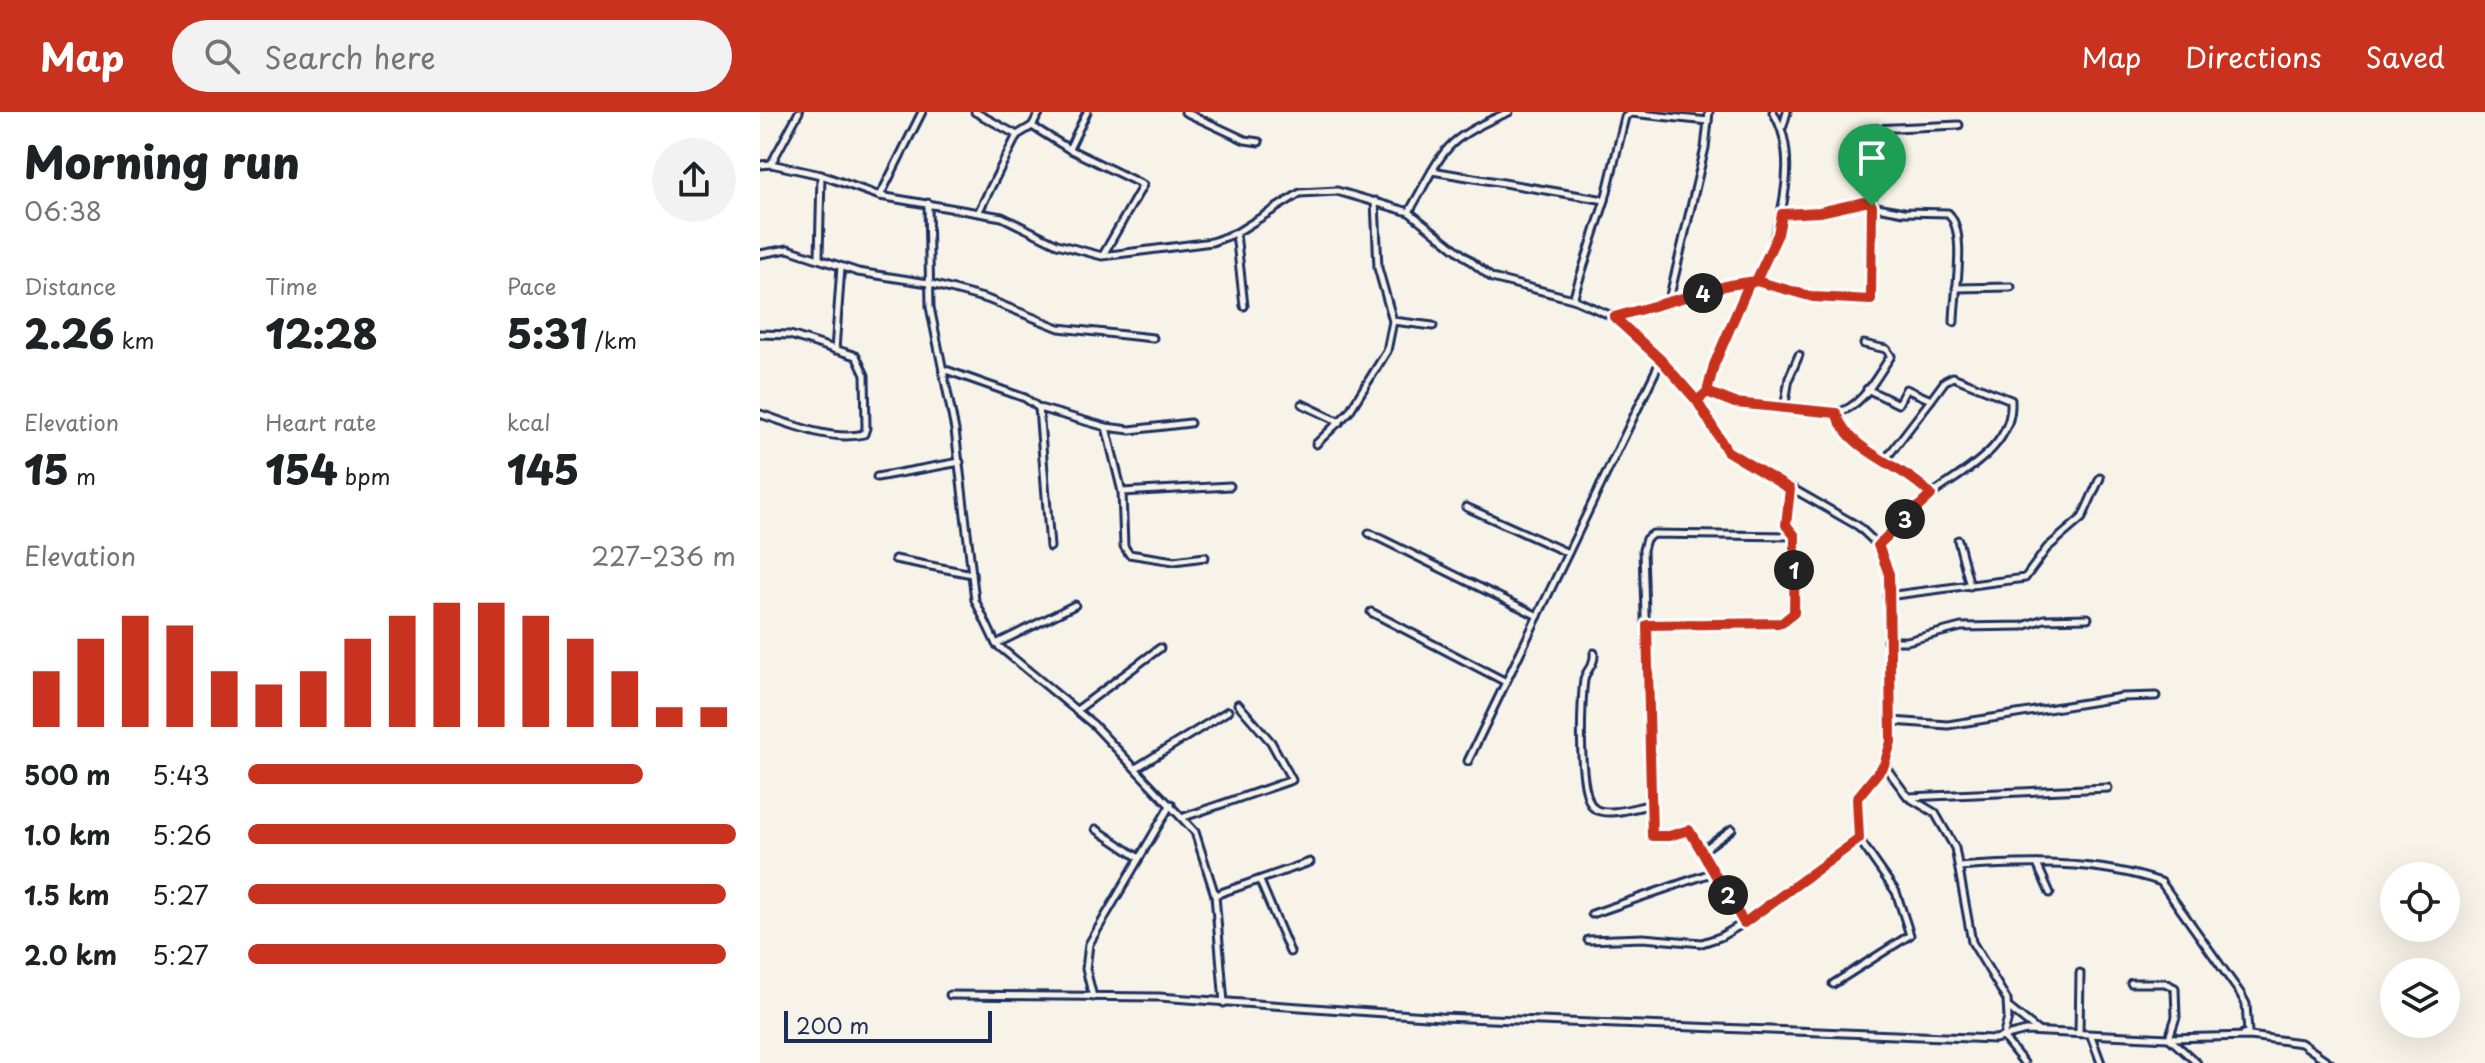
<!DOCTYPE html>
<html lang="en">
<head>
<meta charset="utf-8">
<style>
	body { margin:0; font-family:"Playpen Sans",sans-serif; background:#f2f2f2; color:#202124; height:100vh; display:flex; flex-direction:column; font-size:30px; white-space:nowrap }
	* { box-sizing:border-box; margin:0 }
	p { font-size:26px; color:#757577 }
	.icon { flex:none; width:44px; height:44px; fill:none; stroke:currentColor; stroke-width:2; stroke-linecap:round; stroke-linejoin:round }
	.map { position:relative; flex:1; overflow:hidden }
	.panel { display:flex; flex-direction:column; background:#fff; width:760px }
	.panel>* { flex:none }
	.controls { position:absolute; left:1620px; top:750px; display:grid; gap:16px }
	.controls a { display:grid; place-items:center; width:80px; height:80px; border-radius:50%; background:#fff; box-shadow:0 8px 32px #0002; font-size:40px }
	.scale { position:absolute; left:24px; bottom:20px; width:208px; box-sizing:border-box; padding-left:8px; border:4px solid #1b2f5e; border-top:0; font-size:22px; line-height:28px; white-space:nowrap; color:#1b2f5e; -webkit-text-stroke:6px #f7f3e8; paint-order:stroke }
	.pin { position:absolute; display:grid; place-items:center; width:68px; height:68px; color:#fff; margin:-82px -34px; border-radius:50% 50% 50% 0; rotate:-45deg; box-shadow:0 0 8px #0007 }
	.pin .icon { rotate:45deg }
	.km { position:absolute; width:40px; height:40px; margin:-20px; border-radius:50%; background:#222; color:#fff; font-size:22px; line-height:40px; text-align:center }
	.round { display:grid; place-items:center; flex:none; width:84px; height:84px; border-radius:42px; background:#f2f2f2 }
	.overview { display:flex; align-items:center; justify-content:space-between; height:136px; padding:0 24px }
	h1 { font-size:44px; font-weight:800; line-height:60px }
	.stats { display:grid; grid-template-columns:repeat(3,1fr); gap:12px; height:136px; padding:8px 24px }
	.stats div { display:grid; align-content:center }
	.stats b { font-size:40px; font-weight:800 }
	.stats small { font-size:22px; font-weight:400 }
	.stats p { font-size:22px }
	.chart { height:224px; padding:16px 24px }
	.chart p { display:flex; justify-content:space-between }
	.chart svg { width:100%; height:144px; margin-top:8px; stroke:#c8321e; stroke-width:6 }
	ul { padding:0 24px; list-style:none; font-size:26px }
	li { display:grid; grid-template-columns:128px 96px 1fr; align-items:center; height:60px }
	li i { height:20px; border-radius:10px; background:#c8321e }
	header { display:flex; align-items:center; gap:48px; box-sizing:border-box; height:112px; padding:0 40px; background:#c8321e; color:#fff }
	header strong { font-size:38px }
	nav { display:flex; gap:44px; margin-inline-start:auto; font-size:28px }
	.search { width:560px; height:72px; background:#f2f2f2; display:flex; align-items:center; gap:20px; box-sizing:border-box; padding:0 28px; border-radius:44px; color:#757577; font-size:30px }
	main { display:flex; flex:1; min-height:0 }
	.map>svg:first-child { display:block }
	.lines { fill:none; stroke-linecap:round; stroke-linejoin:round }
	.minor-casing { stroke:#1b2f5e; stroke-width:11 }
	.minor { stroke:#f7f3e8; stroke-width:5 }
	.route-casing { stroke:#fff; stroke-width:16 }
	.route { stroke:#c8321e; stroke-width:10 }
</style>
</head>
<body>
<header>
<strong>Map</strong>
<div class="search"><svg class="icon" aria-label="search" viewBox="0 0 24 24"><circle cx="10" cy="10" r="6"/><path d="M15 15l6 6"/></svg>Search here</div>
<nav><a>Map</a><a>Directions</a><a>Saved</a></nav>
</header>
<main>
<section class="panel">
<div class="overview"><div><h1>Morning run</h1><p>06:38</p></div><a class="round"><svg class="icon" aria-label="share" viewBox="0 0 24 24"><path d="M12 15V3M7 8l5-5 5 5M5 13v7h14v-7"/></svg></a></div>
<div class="stats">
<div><p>Distance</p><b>2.26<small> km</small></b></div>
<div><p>Time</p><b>12:28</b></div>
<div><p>Pace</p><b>5:31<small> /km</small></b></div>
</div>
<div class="stats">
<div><p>Elevation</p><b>15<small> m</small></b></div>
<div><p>Heart rate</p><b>154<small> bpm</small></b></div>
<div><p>kcal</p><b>145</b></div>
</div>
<div class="chart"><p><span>Elevation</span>227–236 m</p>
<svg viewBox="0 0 160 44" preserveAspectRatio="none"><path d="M5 44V27M15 44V17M25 44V10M35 44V13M45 44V27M55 44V31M65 44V27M75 44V17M85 44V10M95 44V6M105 44V6M115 44V10M125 44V17M135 44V27M145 44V38M155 44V38"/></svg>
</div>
<ul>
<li><b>500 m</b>5:43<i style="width:81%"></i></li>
<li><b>1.0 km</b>5:26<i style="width:100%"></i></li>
<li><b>1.5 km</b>5:27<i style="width:98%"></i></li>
<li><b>2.0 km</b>5:27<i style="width:98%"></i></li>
</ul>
</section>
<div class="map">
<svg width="1725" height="951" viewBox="0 0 1725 951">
	<rect width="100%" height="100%" fill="#f7f3e8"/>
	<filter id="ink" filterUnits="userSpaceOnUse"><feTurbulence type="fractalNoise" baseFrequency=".0125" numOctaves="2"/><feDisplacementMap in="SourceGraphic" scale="16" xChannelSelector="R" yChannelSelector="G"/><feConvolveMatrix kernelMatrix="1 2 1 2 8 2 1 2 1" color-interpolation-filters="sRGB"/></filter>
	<g filter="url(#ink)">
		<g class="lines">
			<defs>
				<g id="minor">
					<path d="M215,0L257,23"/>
					<path d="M425,0L485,28L499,30"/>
					<path d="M272,14L309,37L383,73L343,143"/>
					<path d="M1023,14L1027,0"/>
					<path d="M309,37L327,0"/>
					<path d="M11,52L39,0"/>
					<path d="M0,53L11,52L61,63L120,84L242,105L297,132L342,144L452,130L476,121L540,81L577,79L649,100L732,166L813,187L854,205L901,248L937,289L967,339L1098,414L1118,433L1129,462L1131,630L1124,653L1097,686L1099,727"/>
					<path d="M672,59L845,88"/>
					<path d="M120,84L162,0"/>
					<path d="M168,91L170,195L195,318L215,488L236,532L334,613L435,720L455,783L464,891"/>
					<path d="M1112,94L1144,100L1188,101C1208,121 1194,181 1194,210"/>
					<path d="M219,99L257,23L272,14L280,0"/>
					<path d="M649,100C684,39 681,28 749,0"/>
					<path d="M1022,102L1060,100L1109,89"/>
					<path d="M476,121L484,194"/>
					<path d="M0,142L28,137L98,160L168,171L227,187L299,216L393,226"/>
					<path d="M59,145L61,63"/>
					<path d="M996,169L1053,185L1111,188L1113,17L1199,13"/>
					<path d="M1196,176L1251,175"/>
					<path d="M813,187L845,88L865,5L871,1L948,9"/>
					<path d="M908,192L945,36L949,0"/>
					<path d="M855,205L969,173L989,172"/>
					<path d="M633,209L673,214"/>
					<path d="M0,222L30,223L96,244L105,263L106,316L104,322C71,330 31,312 0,302"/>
					<path d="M75,238L81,155"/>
					<path d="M183,257L265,286L279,296L346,315L370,318L430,311"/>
					<path d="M947,280L954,253L989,172L996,169C1019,125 1042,46 1013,0"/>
					<path d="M937,289L947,280L975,291L1076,301C1103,295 1116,265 1131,244L1126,237L1104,232"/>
					<path d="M542,292L580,310"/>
					<path d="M279,296L290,435"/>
					<path d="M1024,297L1029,266L1039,243"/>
					<path d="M1076,301C1089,342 1143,351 1171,383C1203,359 1254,336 1251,288L1193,265L1185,269L1171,288L1146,277L1138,292L1107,277"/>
					<path d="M346,315L362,380L364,434L369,442L414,449L445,445"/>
					<path d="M556,332L589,300L627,239L633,209L618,156L615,89"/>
					<path d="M1125,348L1171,288"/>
					<path d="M117,365L200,350"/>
					<path d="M362,380L470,374"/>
					<path d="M706,395L808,441"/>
					<path d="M609,421L778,504"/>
					<path d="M1198,428L1210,474"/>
					<path d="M1118,433L1171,383"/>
					<path d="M135,447L212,462"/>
					<path d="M1127,484L1265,466L1287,436L1322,406L1340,366"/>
					<path d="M611,500L746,570"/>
					<path d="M887,513L1022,511L1032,505L1035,433V424L1026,413L1030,377"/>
					<path d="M1127,529H1147L1201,515L1263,514L1284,507L1328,506"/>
					<path d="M236,532L315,493"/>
					<path d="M834,541C835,554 826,557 824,568C821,590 817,685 835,697C849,705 875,695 890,693"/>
					<path d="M317,598L400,536"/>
					<path d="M1132,609L1188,613L1362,585L1396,584"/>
					<path d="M708,649L901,248"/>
					<path d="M1124,653L1148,685L1175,701L1195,736L1212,830L1247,888L1248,906L1243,925L1264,951"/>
					<path d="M376,656L468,599"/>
					<path d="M1149,685L1348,676"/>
					<path d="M424,705L532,668L511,630L478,592"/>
					<path d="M336,717L379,746"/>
					<path d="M942,739L972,717"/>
					<path d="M1277,752L1290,781"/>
					<path d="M1199,755C1265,750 1337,748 1401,770L1480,881L1486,892L1488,921L1483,922"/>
					<path d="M500,769L530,840"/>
					<path d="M455,783L550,750"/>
					<path d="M832,802L954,760"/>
					<path d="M984,811L929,718L909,724H892L883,438L886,427L893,422L1035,424"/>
					<path d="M828,828L883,826L942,831L960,825L984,811L1099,727L1136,780L1150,823L1073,872"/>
					<path d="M1371,871H1405L1415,876L1416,905L1409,926L1437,951"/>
					<path d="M190,883L399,885L681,905L1235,927L1266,919L1409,926L1490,924L1541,931L1570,951"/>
					<path d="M333,885L326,857L329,832L411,692"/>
					<path d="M1249,896L1278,919"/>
					<path d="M1319,921L1320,861"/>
					<path d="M1331,924L1341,951"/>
				</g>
			</defs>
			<!-- minor casing -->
			<use href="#minor" class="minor-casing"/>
			<!-- minor -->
			<use href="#minor" class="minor"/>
		</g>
	</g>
	<g class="lines" filter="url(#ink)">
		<defs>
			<path id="route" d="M1112,94L1109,89L1060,100L1022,102L1018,122L996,169L989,172L954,253L947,280L937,289L967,339L1030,377L1026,413L1035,424L1034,501L1022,511L887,513L892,724H909L929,718L984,811L1099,727L1097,686L1124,653L1131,630L1129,462L1118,433L1171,383C1143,352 1089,341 1076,301L975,291L947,280L937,289L901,248L854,205L969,173L996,169L1053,185L1111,188L1112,94"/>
		</defs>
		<!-- route casing -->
		<use href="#route" class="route-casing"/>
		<!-- route -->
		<use href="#route" class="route"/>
	</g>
</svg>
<div class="controls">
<a><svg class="icon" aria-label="locate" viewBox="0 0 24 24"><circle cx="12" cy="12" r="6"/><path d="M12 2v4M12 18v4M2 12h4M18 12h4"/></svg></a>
<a><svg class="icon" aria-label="layers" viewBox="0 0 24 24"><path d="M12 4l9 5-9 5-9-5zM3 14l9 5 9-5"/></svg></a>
</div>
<div class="scale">200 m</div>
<div class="pin" style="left:1112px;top:94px;background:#1e9e55"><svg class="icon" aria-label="arrive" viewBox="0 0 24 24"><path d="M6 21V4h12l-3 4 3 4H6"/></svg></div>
<b class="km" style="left:1034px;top:458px">1</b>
<b class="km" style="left:968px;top:783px">2</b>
<b class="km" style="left:1145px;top:407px">3</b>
<b class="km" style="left:943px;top:181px">4</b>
</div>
</main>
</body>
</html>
